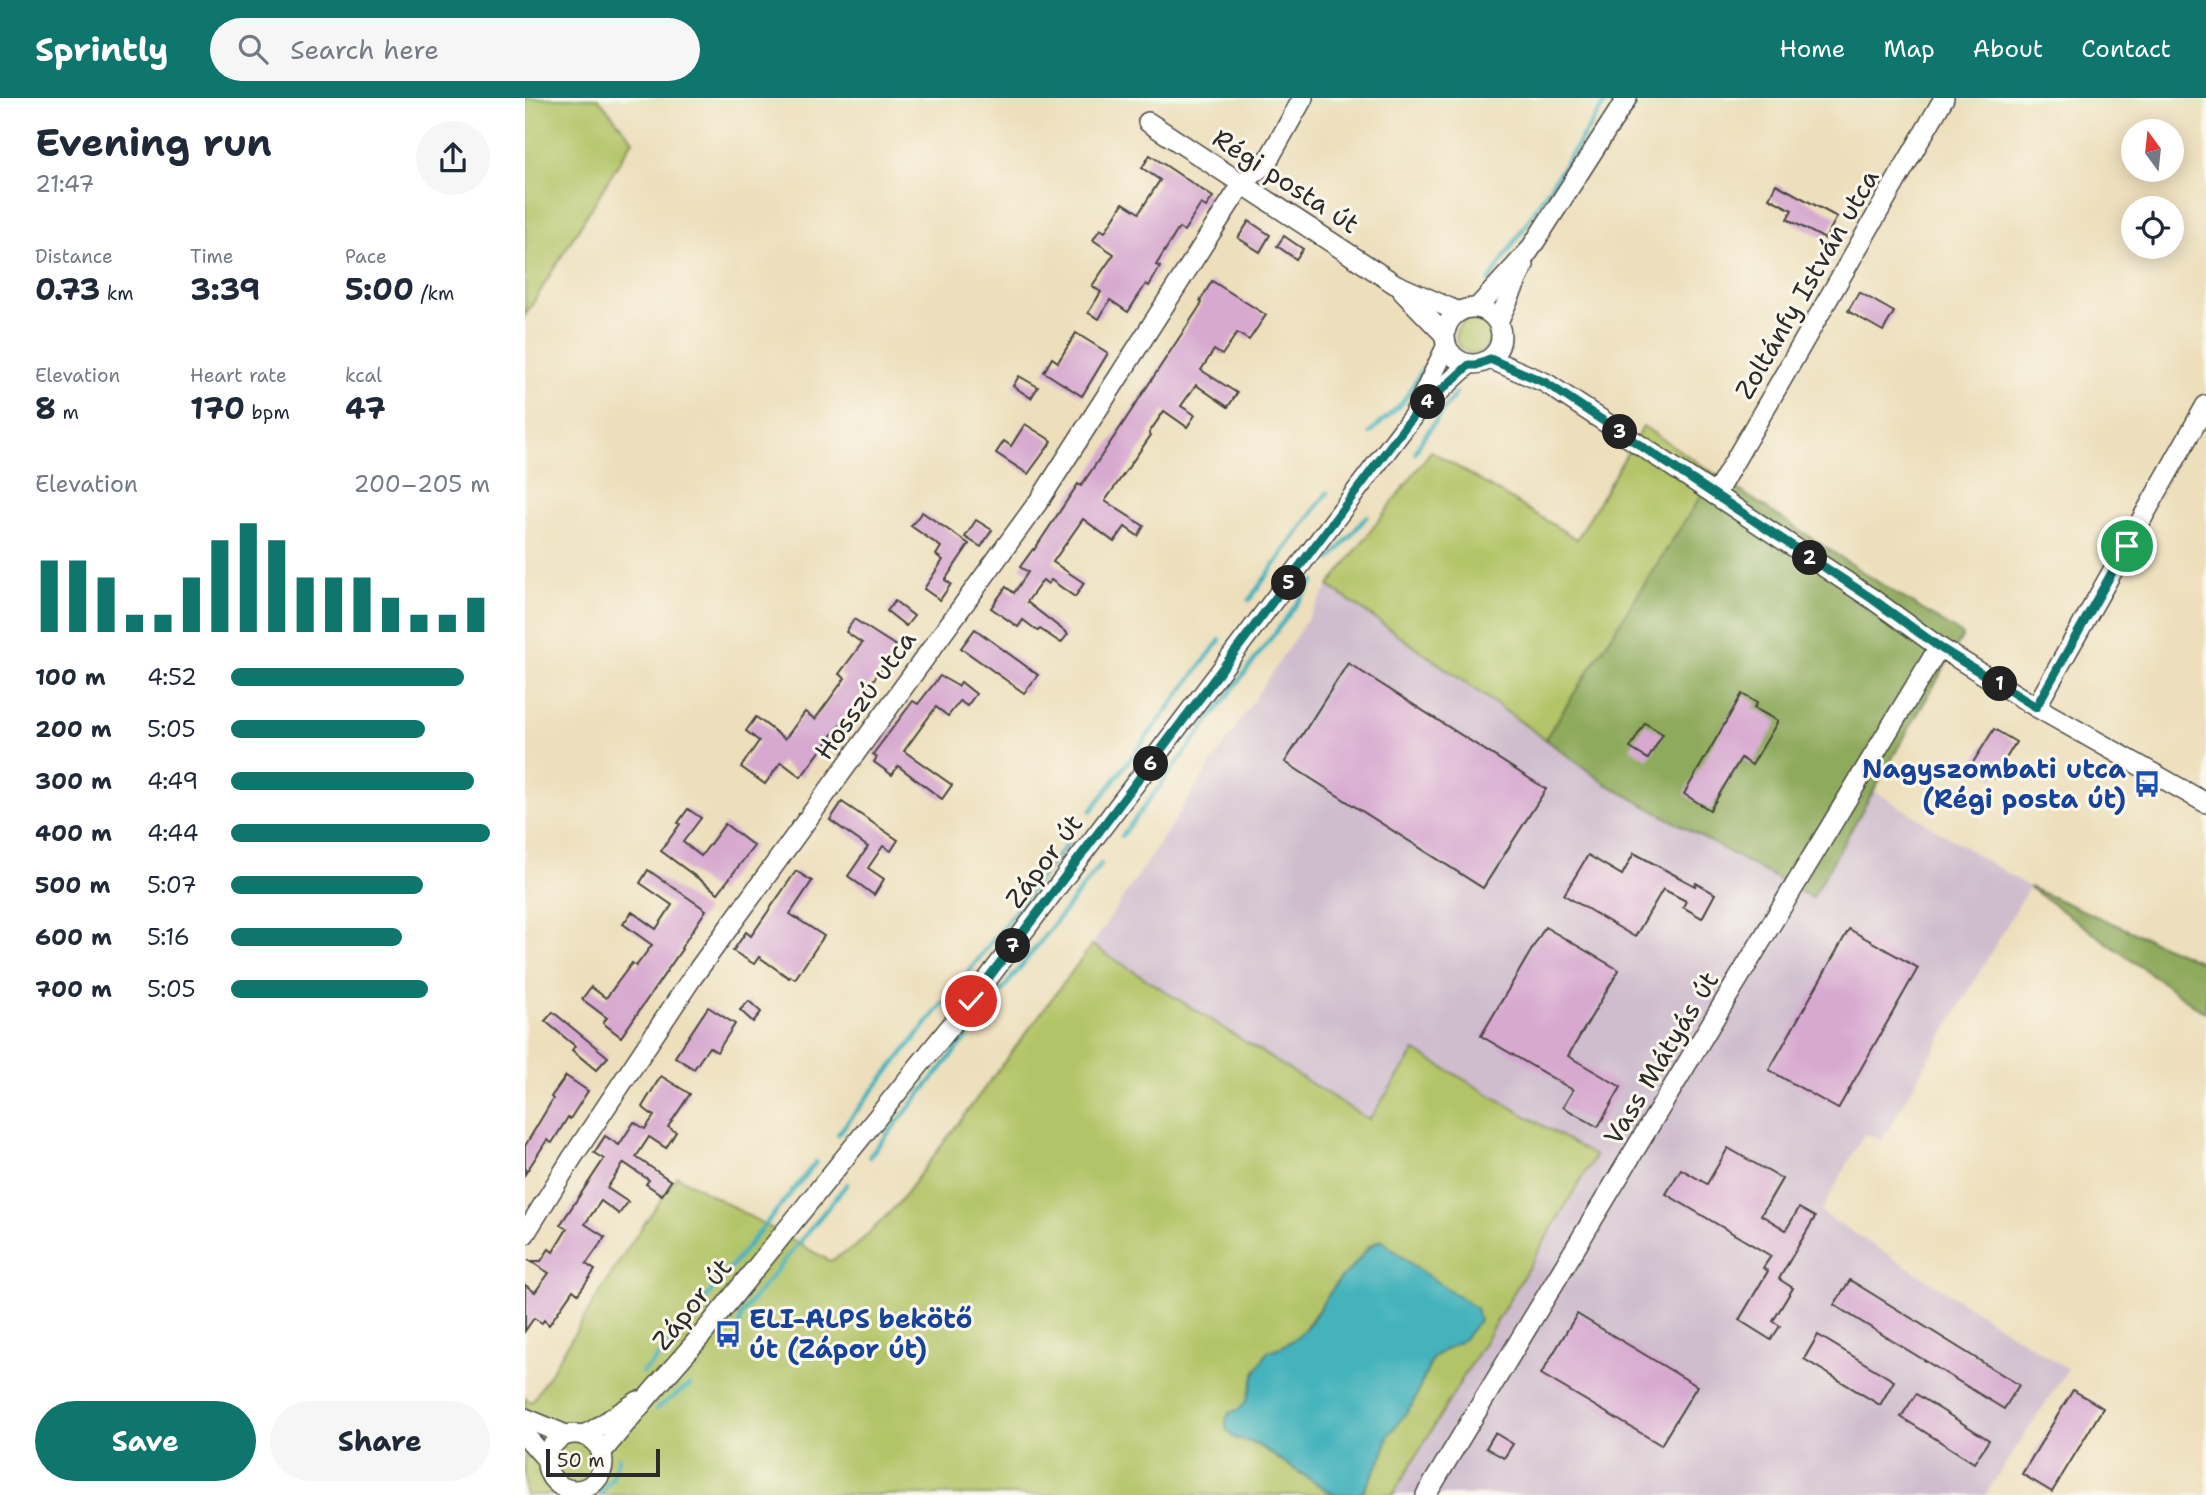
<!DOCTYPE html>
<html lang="en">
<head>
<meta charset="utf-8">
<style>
	body { margin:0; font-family:"Shantell Sans",sans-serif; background:#f6f6f7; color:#1f2937; height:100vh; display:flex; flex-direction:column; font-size:26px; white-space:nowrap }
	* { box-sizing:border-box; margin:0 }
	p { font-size:23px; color:#747a83 }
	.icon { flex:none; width:38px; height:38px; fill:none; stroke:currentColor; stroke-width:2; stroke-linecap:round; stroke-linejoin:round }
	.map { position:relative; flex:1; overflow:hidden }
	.panel { display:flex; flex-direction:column; background:#fff; width:525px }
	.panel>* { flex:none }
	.needle { width:46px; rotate:345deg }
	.fabs { position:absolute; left:1596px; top:21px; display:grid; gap:14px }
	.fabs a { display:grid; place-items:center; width:63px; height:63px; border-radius:50%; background:#fff; box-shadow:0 4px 18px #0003; font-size:35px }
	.scale { position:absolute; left:21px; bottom:18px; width:114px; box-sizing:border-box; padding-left:7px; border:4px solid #2b2b2b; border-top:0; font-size:19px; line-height:24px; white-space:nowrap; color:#2b2b2b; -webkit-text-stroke:5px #fbf7ec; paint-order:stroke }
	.pin { position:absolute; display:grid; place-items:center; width:60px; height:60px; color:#fff; margin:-30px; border:4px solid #fff; border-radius:50%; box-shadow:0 2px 7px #0007 }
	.km { position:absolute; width:35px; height:35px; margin:-18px; border-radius:50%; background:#222; color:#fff; font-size:19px; line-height:35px; text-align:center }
	.round { display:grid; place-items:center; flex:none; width:74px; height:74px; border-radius:37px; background:#f6f6f7 }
	.summary { display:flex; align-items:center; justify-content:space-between; height:119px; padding:0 35px }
	h1 { font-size:38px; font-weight:700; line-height:52px }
	.stats { display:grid; grid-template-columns:repeat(3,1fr); gap:10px; height:119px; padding:7px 35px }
	.stats div { display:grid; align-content:center }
	.stats b { font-size:30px; font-weight:700 }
	.stats small { font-size:19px; font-weight:400 }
	.stats p { font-size:19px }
	.chart { height:196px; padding:14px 35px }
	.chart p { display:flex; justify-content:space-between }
	.chart svg { width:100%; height:126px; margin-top:7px; stroke:#0f766e; stroke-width:6 }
	.button { display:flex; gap:14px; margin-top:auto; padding:14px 35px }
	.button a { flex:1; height:80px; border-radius:42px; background:#0f766e; color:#fff; font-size:28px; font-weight:700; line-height:80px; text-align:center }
	.button a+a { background:#f6f6f7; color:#1f2937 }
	ul { padding:0 35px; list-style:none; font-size:23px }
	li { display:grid; grid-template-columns:112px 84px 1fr; align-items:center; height:52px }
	li i { height:18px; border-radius:9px; background:#0f766e }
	header { display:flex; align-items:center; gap:42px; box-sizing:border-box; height:98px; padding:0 35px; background:#0f766e; color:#fff }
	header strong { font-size:33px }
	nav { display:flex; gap:38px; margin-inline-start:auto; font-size:24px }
	.search { width:490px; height:63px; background:#f6f6f7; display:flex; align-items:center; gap:18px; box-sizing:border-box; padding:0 24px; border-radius:38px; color:#747a83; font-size:26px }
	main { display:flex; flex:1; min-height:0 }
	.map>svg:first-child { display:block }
	.industrial { fill:#cfbdce }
	.green { fill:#b3c467; stroke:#6f7849; stroke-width:2 }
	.forest { fill:#8eaa5c; stroke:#5c6a44; stroke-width:2 }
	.water { fill:#44b3bc; stroke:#386f74; stroke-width:2 }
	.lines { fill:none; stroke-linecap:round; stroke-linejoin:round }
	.stream { stroke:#44b3bc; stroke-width:4.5 }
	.building { fill:#d7a9d0 }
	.minor-casing { stroke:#484641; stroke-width:22 }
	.minor { stroke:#fff; stroke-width:19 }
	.route-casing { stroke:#fff; stroke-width:14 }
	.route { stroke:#0f766e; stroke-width:9 }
	.labels { text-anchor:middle; stroke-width:6; stroke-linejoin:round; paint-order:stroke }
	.street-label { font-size:26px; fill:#2b2b2b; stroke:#fbf7ec }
	.transit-label { font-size:26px; font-weight:bold; fill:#164399; stroke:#fbf7ec; text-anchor:end }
</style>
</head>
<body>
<header>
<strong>Sprintly</strong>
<div class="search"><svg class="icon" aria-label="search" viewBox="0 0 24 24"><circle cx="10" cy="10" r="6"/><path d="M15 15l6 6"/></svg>Search here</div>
<nav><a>Home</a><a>Map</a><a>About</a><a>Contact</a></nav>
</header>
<main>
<section class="panel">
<div class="summary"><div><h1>Evening run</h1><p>21:47</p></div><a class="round"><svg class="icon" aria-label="share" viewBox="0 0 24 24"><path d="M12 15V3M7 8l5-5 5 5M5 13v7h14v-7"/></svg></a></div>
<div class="stats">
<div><p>Distance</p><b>0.73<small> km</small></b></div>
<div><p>Time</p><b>3:39</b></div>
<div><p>Pace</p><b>5:00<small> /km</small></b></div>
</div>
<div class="stats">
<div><p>Elevation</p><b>8<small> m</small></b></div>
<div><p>Heart rate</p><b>170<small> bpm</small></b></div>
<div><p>kcal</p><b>47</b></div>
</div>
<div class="chart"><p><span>Elevation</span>200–205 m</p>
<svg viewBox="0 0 160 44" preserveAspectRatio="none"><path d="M5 44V19M15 44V19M25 44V25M35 44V38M45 44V38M55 44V25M65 44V12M75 44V6M85 44V12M95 44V25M105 44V25M115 44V25M125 44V32M135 44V38M145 44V38M155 44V32"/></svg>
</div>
<ul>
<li><b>100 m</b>4:52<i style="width:90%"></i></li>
<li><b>200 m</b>5:05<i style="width:75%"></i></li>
<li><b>300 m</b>4:49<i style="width:94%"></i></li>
<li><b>400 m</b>4:44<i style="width:100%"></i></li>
<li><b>500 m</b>5:07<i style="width:74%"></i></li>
<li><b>600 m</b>5:16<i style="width:66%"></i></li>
<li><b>700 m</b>5:05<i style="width:76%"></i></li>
</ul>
<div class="button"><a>Save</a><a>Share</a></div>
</section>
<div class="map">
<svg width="1681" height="1397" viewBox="0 0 1681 1397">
	<rect width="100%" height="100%" fill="#fbf7ec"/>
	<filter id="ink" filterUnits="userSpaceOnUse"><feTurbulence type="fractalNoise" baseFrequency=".0143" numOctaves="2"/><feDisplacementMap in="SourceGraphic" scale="14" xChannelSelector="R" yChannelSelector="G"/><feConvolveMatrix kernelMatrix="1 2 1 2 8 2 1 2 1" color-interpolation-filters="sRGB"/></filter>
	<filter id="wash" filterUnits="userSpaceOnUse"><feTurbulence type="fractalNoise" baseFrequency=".00686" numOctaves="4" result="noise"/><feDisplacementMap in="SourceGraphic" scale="28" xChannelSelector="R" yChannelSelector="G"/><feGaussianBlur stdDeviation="1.57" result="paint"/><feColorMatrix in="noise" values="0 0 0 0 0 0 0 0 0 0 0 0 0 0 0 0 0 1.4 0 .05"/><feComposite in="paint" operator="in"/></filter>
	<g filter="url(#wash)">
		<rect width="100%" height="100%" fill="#eddfbc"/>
		<!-- industrial -->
		<path class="industrial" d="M804,488L1081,686L1287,800L1348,692L1504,789L1357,1042L1339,1036L1296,1114L1543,1271L1460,1397H868L1070,1058L844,1023L567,847Z"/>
		<!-- green -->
		<g class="green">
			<path d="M0,0H73L108,42L0,218Z"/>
			<circle cx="948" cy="238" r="17"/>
			<path d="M1118,328L1190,376L1020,641L804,488L906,353L1052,441Z"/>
			<path d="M567,847L844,1022L890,953L1070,1058L868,1397H833L839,1392L858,1357L863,1338L887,1307L908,1259L938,1241L946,1230L890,1169L856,1142L844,1148L828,1169L817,1179L772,1241L731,1272L721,1306L714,1313L709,1339L729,1345L803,1393L812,1397H0V1300L7,1304L100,1154L152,1078L305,1163L331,1148L371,1108Z"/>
		</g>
		<!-- forest -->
		<g class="forest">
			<path d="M1190,376L1350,482L1438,537L1287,800L1081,686L1020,641Z"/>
			<path d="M1504,789L1681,866V914L1676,912Z"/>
		</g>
		<!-- water -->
		<path class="water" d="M856,1142L890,1169L951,1210L954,1222L939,1241L908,1259L887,1307L863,1338L858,1357L839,1392L833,1397H812L803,1393L730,1345L709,1340L701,1331V1322L704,1315C727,1309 723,1292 731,1274C734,1267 739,1260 743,1253C788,1242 790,1208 817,1179C821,1175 826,1172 829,1167C839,1157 842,1148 856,1142Z"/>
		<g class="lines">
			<!-- stream -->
			<g class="stream">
				<path d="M964,183L1083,0"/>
				<path d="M845,335L878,304L898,271"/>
				<path d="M890,355L898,340L931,295"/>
				<path d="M806,461L842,418"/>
				<path d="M724,502L802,395"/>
				<path d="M566,713L695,542"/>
				<path d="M597,738L789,483"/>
				<path d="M441,877L545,742"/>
				<path d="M472,899L576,766"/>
				<path d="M313,1036L419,904"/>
				<path d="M344,1059L450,929"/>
				<path d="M214,1227L216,1218L224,1206L322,1086"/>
				<path d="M117,1274L128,1265L291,1064"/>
				<path d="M131,1311L165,1287"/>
				<path d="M75,1397L87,1380L94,1359"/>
			</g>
		</g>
		<g id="blocks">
			<!-- building -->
			<g class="building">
				<path d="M625,57L688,99L681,109L676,106L659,133L654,130L631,167L635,169L624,188L621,186L603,214L585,202L574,221L563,215L576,194L567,188L589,156L568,142L575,131L580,134L598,105L614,115L635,82L617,70Z"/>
				<path d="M1251,86L1312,119L1300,141L1262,121L1267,112L1244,100Z"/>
				<path d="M724,123L745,137L735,154L713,140Z"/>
				<path d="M759,138L778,151L771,161L752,148Z"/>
				<path d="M687,183L741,217L724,242L712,235L697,257L689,252L676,272L712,295L703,309L671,287L656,308L670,317L662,329L639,313L624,335L626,337L580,403L619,428L613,438L600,429L589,444L558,421L528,464L559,485L550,499L526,482L523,486L518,482L502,504L543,536L536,545L515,531L513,533L498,522L493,529L466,510L481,489L489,495L503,474L495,469L508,451L509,452L553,386L556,388L591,336L677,205L675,203Z"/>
				<path d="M1334,194L1369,214L1358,233L1323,213Z"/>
				<path d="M551,235L583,255L557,298L519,274L527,260L533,264Z"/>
				<path d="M494,278L513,289L506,300L488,288Z"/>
				<path d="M500,326L527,343L503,376L471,355L479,343L486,348Z"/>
				<path d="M397,414L444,446L420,482L426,486L415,502L399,491L418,462L411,457L416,449L386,428Z"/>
				<path d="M451,422L467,432L456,449L440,439Z"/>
				<path d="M370,503L389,518L381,528L362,513Z"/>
				<path d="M329,521L371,548L358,569L276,679L256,664L240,686L216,669L234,643L221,633L231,619L260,641L280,614L290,621L320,580L314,576L337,545L321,534Z"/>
				<path d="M450,531L513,577L499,595L436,550Z"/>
				<path d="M823,565L1021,691L958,790L760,664Z"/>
				<path d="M415,578L433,588L436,584L451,596L442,608L435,603L423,618L411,609L379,653L427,687L417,701L373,668L367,677L349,664L352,659L348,656L388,603L393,606Z"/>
				<path d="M1217,596L1232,605L1229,610L1253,623L1227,667L1216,660L1185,712L1159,696Z"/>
				<path d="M1120,625L1138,636L1123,661L1105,650Z"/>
				<path d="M1469,631L1491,644L1469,680L1447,666Z"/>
				<path d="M317,704L373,742L366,753L358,748L343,770L359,781L349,797L323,778L343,749L305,722Z"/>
				<path d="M163,711L176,720L158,744L176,758L200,726L229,748L193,795L136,753L155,726L153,725Z"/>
				<path d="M1109,755L1170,788L1171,785L1190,796L1177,820L1158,809L1161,803L1138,791L1110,839L1039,797L1063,757L1097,777Z"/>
				<path d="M123,772L181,812L156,850L157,851L96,939L78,925L82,920L57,901L66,889L81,900L107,865L111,868L127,847L98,826L107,814L131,831L147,807L115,785Z"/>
				<path d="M271,773L287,783L265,816L299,838L270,881L265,878L264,880L234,859L229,866L208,853L221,834L226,838Z"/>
				<path d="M1020,829L1094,872L1043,958L1096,989L1073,1029L1038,1009L1048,992L956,938Z"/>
				<path d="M1324,831L1393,870L1313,1011L1244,972Z"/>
				<path d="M224,903L236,914L228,924L215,912Z"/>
				<path d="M183,909L210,926L192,954L184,949L169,971L150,959Z"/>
				<path d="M28,914L83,959L71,972L47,952L50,948L20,923Z"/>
				<path d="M41,978L63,993L45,1021L43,1019L27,1045L22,1042L0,1076V1048L28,1001L26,999Z"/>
				<path d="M136,978L165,996L143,1029L151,1034L141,1050L124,1039L111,1059L146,1083L137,1097L121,1086L124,1082L99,1065L82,1090L103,1104L94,1116L76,1103L60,1126L80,1139L61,1166L70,1172L53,1196L48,1192L24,1227L19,1222L17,1225L9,1220L0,1233V1187L10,1194L24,1175L5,1163H16L24,1151L28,1154L42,1131L35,1127L79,1061L69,1055L80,1038L94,1047L109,1024L120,1031L129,1018L117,1009Z"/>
				<path d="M1203,1050L1257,1081L1236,1117L1261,1132L1274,1110L1290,1119L1254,1181L1268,1190L1248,1223L1255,1228L1246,1242L1214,1222L1243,1173L1238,1170L1246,1158L1141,1096L1156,1071L1182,1086Z"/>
				<path d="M1325,1182L1494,1287L1479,1311L1309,1207Z"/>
				<path d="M1052,1216L1172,1288L1136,1347L1016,1276Z"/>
				<path d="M1293,1237L1369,1283L1355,1307L1279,1261Z"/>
				<path d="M1548,1292L1578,1310L1527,1394L1497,1376Z"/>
				<path d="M1391,1296L1464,1342L1449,1365L1376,1319Z"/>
				<path d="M970,1335L988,1346L979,1360L961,1350Z"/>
			</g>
		</g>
	</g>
	<g filter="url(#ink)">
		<use href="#blocks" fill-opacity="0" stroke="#484641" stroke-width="2"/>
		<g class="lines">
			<defs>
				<g id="minor">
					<path d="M623,24L870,186L934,214"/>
					<path d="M878,194L919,236"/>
					<circle cx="948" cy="238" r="28"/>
					<path d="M952,210L1004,153L1102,0"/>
					<path d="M973,224L999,167"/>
					<path d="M965,261L1021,285L1346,500L1414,549L1511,609L1681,705"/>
					<path d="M899,308L944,266"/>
					<path d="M1190,397L1419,0"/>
					<path d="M1511,609L1681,307"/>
					<path d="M0,1136L47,1060L167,880L516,400L717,86L742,64L778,0"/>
					<path d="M0,1320L41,1337"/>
					<circle cx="50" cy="1364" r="28"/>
					<path d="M0,1337L22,1362"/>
					<path d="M58,1337L67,1333L113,1303"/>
					<path d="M76,1355L126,1295L176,1238L446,903L888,318L921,249"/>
					<path d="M901,1397L1414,549"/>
				</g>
			</defs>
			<!-- minor casing -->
			<use href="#minor" class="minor-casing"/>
			<!-- minor -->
			<use href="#minor" class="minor"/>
		</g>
	</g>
	<g class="lines" filter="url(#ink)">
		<defs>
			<path id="route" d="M446,903L888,318L944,267H951L965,261L1021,285L1346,500L1414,549L1511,609L1602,448"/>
		</defs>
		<!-- route casing -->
		<use href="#route" class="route-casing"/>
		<!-- route -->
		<use href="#route" class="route"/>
	</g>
	<!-- icons -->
	<defs>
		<symbol id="bus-bare" viewBox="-9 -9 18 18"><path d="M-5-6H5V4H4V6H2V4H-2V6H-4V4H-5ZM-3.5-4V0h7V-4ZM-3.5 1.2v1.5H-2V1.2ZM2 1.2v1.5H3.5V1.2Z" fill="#1a4fb4" stroke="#fbf7ec" stroke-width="2.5" paint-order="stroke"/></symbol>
	</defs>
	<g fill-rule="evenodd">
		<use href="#bus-bare" x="1603" y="667" width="38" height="38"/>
		<use href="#bus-bare" x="184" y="1217" width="38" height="38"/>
	</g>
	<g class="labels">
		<!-- street labels -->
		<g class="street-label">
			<text transform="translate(761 83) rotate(33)" y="9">Régi posta út</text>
			<text transform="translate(1282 186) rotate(-60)" y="9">Zoltánfy István utca</text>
			<text transform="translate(340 597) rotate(-54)" y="9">Hosszú utca</text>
			<text transform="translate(519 763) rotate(-53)" y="9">Zápor út</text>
			<text transform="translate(1136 960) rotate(-59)" y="9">Vass Mátyás út</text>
			<text transform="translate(167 1206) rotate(-51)" y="9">Zápor út</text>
		</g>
		<!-- transit labels -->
		<g class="transit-label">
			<text x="1601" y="680">Nagyszombati utca<tspan x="1601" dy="30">(Régi posta út)</tspan></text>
			<text x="224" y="1230" text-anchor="start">ELI-ALPS bekötő<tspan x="224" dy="30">út (Zápor út)</tspan></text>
		</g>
	</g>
</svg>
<div class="fabs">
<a><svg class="needle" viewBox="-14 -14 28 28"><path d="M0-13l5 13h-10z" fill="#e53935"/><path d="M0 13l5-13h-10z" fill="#747a83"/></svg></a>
<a><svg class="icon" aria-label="locate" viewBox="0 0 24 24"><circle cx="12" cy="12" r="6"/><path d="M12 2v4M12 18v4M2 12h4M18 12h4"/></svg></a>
</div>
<div class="scale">50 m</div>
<div class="pin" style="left:1602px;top:448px;background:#1e9e55"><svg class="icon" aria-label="arrive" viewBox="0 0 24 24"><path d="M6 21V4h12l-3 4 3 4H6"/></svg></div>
<div class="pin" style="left:446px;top:903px;background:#d93025"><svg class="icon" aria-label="check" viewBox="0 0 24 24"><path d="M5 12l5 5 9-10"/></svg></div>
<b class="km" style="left:1475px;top:586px">1</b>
<b class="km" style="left:1285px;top:460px">2</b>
<b class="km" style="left:1095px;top:334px">3</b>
<b class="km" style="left:903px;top:304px">4</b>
<b class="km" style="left:764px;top:485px">5</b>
<b class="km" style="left:626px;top:666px">6</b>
<b class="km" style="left:488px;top:848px">7</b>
</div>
</main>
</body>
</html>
